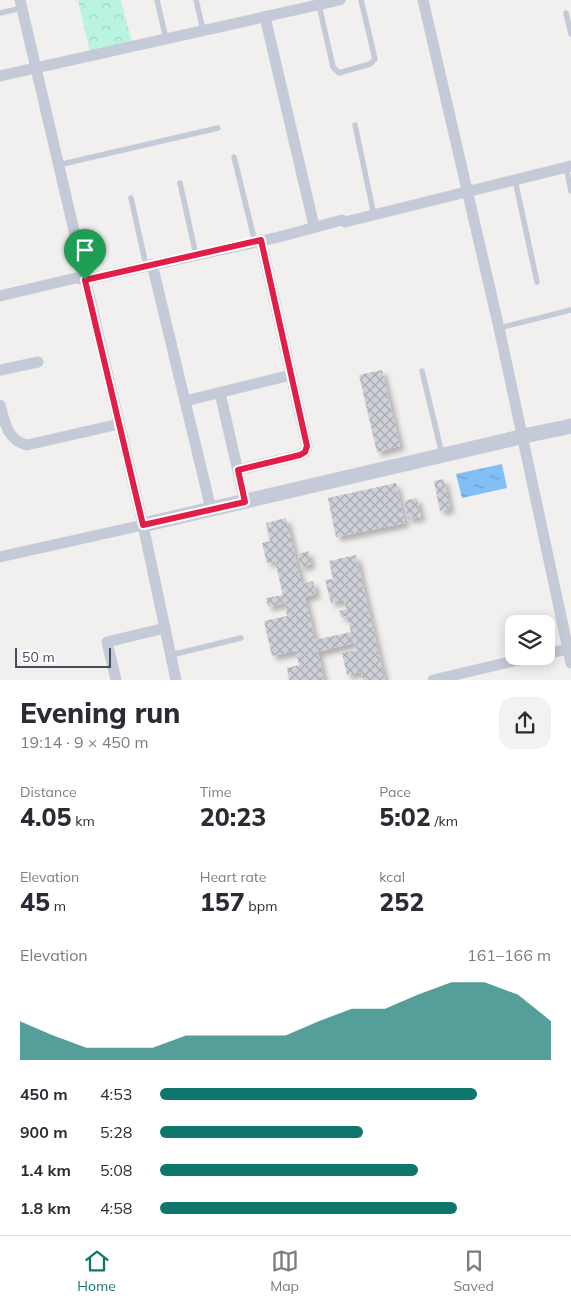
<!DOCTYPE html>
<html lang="en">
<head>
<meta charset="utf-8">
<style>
	body { margin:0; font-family:Mulish,sans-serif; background:#f2f2f3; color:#2b2b33; height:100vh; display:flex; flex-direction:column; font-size:19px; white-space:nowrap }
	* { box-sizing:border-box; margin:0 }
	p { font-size:16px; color:#7c7c81 }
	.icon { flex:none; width:28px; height:28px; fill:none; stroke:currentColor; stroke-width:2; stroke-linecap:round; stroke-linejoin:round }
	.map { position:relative; height:680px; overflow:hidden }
	.details { display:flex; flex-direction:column; background:#fff; flex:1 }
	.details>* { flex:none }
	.fabs { position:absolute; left:505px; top:615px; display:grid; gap:10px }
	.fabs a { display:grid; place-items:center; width:50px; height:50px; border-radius:10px; background:#fff; box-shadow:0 2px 12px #0003; font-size:25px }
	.scale { position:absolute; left:15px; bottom:12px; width:96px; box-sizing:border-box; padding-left:5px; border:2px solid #454c5f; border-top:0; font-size:14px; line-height:18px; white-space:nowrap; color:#454c5f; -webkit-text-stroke:4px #fff; paint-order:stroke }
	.pin { position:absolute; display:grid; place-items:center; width:42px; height:42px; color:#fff; margin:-51px -21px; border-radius:50% 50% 50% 0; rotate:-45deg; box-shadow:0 0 5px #0007 }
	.pin .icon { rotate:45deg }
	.round { display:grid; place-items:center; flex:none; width:52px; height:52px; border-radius:15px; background:#f2f2f3 }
	.head { display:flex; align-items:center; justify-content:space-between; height:85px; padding:0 20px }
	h1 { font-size:28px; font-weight:800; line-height:38px }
	.stats { display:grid; grid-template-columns:repeat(3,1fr); gap:8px; height:85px; padding:5px 20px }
	.stats div { display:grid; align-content:center }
	.stats b { font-size:25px; font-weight:800 }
	.stats small { font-size:14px; font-weight:400 }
	.stats p { font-size:14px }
	.chart { height:140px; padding:10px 20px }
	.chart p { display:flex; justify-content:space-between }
	.chart svg { width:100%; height:90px; margin-top:5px; fill:#0f766e; opacity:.7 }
	ul { padding:0 20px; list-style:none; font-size:16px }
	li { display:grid; grid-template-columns:80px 60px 1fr; align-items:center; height:38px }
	li i { height:12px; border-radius:6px; background:#0f766e }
	.menu { display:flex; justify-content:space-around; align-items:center; height:70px; border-top:1px solid #e1e1e2; background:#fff; font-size:14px; color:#7c7c81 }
	.menu a { display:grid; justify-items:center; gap:2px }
	.menu .selected { color:#0f766e }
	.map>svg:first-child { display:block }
	.park { fill:url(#park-crowns) }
	.water { fill:url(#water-ripples) }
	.building { fill:url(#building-cross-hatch); filter:url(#shadow) }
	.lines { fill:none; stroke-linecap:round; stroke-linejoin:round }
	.service { stroke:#c5cad8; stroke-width:5.5 }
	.minor { stroke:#c5cad8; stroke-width:11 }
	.tertiary { stroke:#c5cad8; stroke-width:15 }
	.route-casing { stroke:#fff; stroke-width:10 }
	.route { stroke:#e11d48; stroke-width:6 }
</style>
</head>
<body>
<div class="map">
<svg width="571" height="680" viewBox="0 0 571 680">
	<defs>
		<pattern id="park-crowns" width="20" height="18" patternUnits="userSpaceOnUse" patternTransform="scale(1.25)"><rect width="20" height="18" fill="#baf4e0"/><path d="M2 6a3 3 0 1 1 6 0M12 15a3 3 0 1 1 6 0" fill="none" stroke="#a1d3c3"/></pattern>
		<pattern id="water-ripples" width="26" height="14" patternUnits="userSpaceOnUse" patternTransform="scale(1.25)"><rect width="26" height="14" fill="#82bff6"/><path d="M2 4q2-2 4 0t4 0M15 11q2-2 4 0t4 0" fill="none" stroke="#6c9dca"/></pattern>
		<pattern id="building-cross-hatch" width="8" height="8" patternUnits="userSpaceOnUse" patternTransform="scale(1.25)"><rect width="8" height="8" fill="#ced0d8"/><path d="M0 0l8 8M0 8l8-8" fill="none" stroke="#a9abb2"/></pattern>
		<filter id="shadow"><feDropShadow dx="4.5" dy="4.5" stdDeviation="2.5" flood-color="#0004"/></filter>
	</defs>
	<rect width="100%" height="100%" fill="#f2f0ef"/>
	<!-- park -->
	<path class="park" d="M78,0H121L132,43L90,53Z"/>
	<!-- water -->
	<path class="water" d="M502,464L507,488L462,498L456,474Z"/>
	<!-- building -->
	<g class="building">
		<path d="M382,370L400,446L377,452L359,375Z"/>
		<path d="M444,479L450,509L440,511L434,481Z"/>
		<path d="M396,483L405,523L336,537L328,498Z"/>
		<path d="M417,498L421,517L408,519L404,501Z"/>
		<path d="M286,518L302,584L313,581L316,594L305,597L315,640L351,632L347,616L341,617L339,611L346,609L344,600L331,603L325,580L333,579L329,561L356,555L385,680H363L361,672L347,675L342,653L356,650L354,643L318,652L324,680H289L287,668L299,665L296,651L272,656L264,621L287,616L285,603L268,607L266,598L283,595L275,561L267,563L262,543L270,541L266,523Z"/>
		<path d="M308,551L311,564L301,567L298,554Z"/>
	</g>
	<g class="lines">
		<!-- service -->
		<g class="service">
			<path d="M157,0L166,39"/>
			<path d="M196,0L203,30"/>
			<path d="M319,5L333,67L339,73L370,64L375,59L361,0"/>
			<path d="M0,13L22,8"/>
			<path d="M566,13L571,34"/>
			<path d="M355,125L374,215"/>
			<path d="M234,157L255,242"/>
			<path d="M58,165L218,128"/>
			<path d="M566,167L571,191"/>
			<path d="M515,180L537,282"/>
			<path d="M180,183L196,255"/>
			<path d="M131,198L146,265"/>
			<path d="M499,328L571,310"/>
			<path d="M422,371L442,454"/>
			<path d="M171,655L241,638"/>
		</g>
		<!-- minor -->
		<g class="minor">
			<path d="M20,0L143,525L176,680"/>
			<path d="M423,0L499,328L571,663"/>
			<path d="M265,17L314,226"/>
			<path d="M0,76L340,0"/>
			<path d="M152,264L211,509"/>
			<path d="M0,296L76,278L85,280L279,237L342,220L345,222L571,166"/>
			<path d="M0,370L38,362"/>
			<path d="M220,393L245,502"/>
			<path d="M185,401L291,375"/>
			<path d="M0,405C5,423 7,440 27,445L119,424"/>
			<path d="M238,470L300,455L305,452L307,446L261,240"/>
			<path d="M0,557L143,525"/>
			<path d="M546,654L571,648"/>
			<path d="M116,680L107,642L165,628"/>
			<path d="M433,680L535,656"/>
		</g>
		<!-- tertiary -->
		<path class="tertiary" d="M143,525L508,440C529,434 550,431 571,426"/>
	</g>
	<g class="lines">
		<defs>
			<path id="route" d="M261,240L307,446L305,452L300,455L238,470L245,502L143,525L85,280Z"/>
		</defs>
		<!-- route casing -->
		<use href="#route" class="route-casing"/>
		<!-- route -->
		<use href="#route" class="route"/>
	</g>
</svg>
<div class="fabs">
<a><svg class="icon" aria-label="layers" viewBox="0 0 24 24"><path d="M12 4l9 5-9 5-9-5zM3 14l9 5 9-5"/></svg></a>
</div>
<div class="scale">50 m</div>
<div class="pin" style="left:85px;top:280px;background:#1e9e55"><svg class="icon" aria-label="arrive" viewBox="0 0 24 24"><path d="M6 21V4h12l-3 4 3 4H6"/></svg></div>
</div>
<section class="details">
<div class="head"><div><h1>Evening run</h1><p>19:14 · 9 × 450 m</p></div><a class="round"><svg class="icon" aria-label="share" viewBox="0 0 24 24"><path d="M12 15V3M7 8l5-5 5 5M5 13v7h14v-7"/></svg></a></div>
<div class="stats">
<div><p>Distance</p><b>4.05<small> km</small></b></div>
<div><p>Time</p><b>20:23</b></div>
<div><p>Pace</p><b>5:02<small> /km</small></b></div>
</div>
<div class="stats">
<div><p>Elevation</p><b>45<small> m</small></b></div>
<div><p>Heart rate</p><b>157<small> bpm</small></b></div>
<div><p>kcal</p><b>252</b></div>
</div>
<div class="chart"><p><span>Elevation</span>161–166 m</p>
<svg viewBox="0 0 160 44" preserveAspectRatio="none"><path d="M0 44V25L10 32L20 38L30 38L40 38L50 32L60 32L70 32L80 32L90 25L100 19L110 19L120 12L130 6L140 6L150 12L160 25V44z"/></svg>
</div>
<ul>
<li><b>450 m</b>4:53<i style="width:81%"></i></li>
<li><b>900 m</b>5:28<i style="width:52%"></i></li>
<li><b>1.4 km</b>5:08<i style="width:66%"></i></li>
<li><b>1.8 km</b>4:58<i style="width:76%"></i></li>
</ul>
</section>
<nav class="menu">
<a class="selected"><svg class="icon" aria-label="home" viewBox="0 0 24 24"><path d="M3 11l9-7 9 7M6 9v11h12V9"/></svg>Home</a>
<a><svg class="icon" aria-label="map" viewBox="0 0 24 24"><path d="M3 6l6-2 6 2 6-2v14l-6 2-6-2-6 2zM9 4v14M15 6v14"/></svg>Map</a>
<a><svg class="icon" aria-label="saved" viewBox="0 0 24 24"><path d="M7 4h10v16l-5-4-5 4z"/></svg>Saved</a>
</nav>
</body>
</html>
